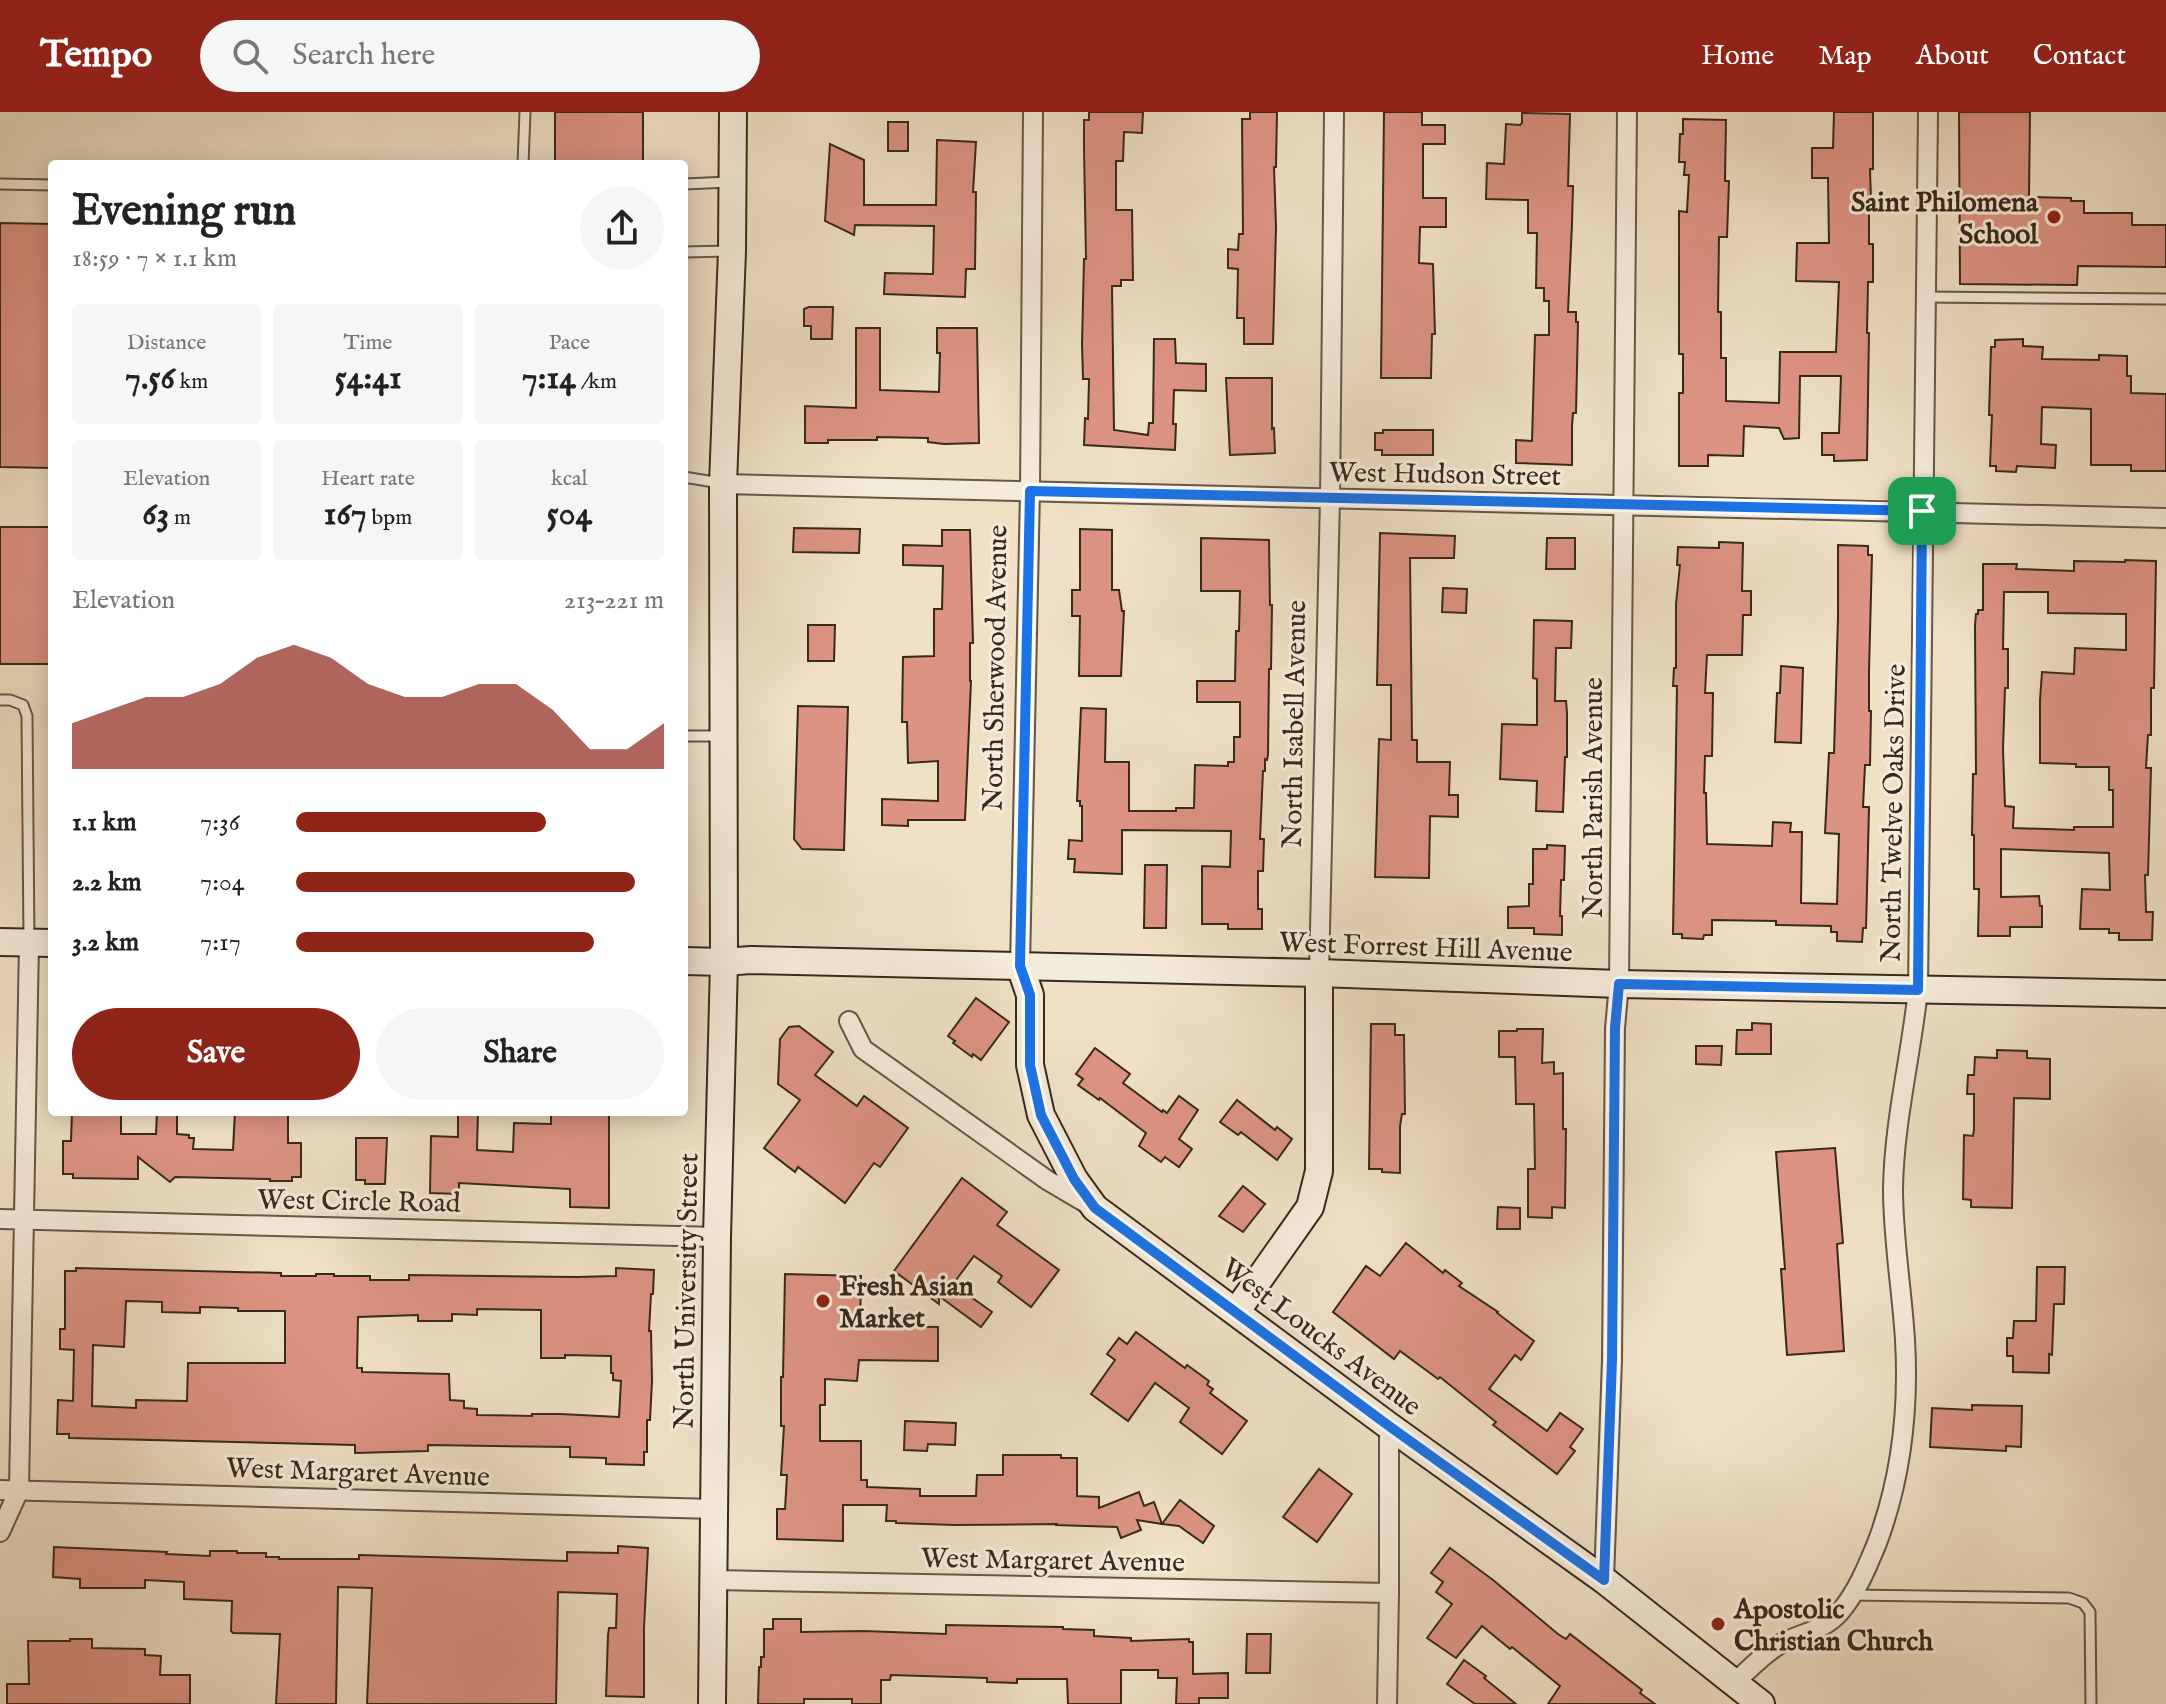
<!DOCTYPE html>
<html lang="en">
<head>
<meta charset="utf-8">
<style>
	body { margin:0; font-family:"IM FELL English",serif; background:#f6f6f6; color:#222; height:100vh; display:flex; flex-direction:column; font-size:30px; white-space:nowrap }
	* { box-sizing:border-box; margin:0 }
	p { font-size:26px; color:#767676 }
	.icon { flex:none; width:44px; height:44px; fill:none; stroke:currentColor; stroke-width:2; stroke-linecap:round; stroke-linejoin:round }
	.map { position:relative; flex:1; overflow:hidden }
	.drawer { position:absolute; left:48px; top:48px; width:640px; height:956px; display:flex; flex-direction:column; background:#fff; border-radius:8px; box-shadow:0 4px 20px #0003 }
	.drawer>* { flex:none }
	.pin { position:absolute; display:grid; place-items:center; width:68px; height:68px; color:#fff; margin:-34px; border-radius:16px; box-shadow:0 4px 12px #0006 }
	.round { display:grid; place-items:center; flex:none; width:84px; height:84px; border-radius:42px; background:#f6f6f6 }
	.headline { display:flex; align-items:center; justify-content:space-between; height:136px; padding:0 24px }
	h1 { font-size:44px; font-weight:700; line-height:60px }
	.stats { display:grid; grid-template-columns:repeat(3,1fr); gap:12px; height:136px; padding:8px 24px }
	.stats div { display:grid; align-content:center; border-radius:8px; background:#f6f6f6; text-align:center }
	.stats b { font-size:34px; font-weight:700 }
	.stats small { font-size:22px; font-weight:400 }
	.stats p { font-size:22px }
	.chart { height:224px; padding:16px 24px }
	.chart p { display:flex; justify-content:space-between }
	.chart svg { width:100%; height:144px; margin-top:8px; fill:#8f2418; opacity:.7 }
	.action { display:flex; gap:16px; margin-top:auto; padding:16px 24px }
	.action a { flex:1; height:92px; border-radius:48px; background:#8f2418; color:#fff; font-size:32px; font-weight:700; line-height:92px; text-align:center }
	.action a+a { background:#f6f6f6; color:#222 }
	ul { padding:0 24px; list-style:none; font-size:26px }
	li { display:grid; grid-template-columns:128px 96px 1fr; align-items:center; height:60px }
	li i { height:20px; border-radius:10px; background:#8f2418 }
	header { display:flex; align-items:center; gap:48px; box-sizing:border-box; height:112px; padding:0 40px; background:#8f2418; color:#fff }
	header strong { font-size:38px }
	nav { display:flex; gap:44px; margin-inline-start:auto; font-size:28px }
	.search { width:560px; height:72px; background:#f6f6f6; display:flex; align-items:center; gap:20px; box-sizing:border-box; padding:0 28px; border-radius:44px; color:#767676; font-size:30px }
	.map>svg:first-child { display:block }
	.building { fill:#dd9384; stroke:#38291c; stroke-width:2; fill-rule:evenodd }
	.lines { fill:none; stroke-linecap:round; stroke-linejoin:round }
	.lane-casing { stroke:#665746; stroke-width:13 }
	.street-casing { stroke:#665746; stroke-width:22 }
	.secondary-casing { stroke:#38291c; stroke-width:30 }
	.lane { stroke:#f5ebda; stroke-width:9 }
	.street { stroke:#f5ebda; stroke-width:18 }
	.secondary { stroke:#f5ebda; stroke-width:26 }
	.route-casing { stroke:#fff; stroke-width:16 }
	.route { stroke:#1a73e8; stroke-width:10 }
	.poi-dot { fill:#8f2418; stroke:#f5ebda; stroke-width:3 }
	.labels { text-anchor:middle; stroke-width:6; stroke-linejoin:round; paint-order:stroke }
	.poi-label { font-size:28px; font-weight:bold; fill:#38291c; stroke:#f5ebda; text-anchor:start }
	.street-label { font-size:28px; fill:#38291c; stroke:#f5ebda }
</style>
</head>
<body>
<header>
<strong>Tempo</strong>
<div class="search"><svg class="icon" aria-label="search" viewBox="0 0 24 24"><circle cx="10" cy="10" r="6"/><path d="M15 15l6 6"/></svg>Search here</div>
<nav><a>Home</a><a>Map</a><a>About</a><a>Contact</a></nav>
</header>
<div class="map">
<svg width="2166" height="1592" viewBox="0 0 2166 1592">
	<rect width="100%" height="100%" fill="#efe0c6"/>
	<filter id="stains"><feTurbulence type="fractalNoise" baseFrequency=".0025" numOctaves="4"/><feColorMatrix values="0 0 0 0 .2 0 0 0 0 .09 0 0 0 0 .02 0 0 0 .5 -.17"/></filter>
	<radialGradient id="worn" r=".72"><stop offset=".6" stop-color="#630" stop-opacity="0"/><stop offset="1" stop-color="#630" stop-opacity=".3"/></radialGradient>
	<!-- building -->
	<g class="building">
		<rect x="555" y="0" width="88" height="52"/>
		<path d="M1089,0H1143L1142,21L1124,20L1123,49H1116V98H1132L1133,168H1121V174H1112L1114,318L1148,323L1149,311H1153L1154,227H1175L1176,251L1206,252V279L1174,278L1173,312H1176L1175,338L1084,333L1085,306L1088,307L1089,267H1083L1082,232L1084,147H1086L1084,35V8H1089Z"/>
		<path d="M1250,0H1277L1276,55H1274L1276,115L1273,232H1244V206H1237L1238,157L1228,156V137L1238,138L1239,122H1243L1242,7H1250Z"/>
		<path d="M1384,0H1422V13H1445V32H1423V86H1446V115H1420L1419,151L1433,152L1435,222H1432L1431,266H1381Z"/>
		<path d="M1834,0H1873V57H1870L1871,90H1869V132H1873V170H1868L1867,221H1869L1867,348L1834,349V343H1822V321H1839L1841,264H1800L1799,326L1784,327L1779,316L1744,314L1743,344L1708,343V354H1679V281H1683V242H1679V99L1687,100L1689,63H1684L1685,50H1679L1680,22H1683V7L1726,8L1725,69H1729L1727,125H1719L1718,200H1721V246H1726V289L1779,291L1780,240H1836L1839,170L1796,169L1797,131H1829L1828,66H1812V36H1833Z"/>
		<path d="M1959,0H2030L2029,85L2071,86V89H2084V101H2132V113H2166V155L2078,154L2077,173L1960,172Z"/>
		<path d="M1522,1L1570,2L1568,74H1573L1572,112L1568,200H1576V210H1578L1576,301H1573L1572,314V353L1516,351V328L1532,329L1535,223H1549V189H1544V176H1536L1537,121H1528V88L1486,87L1487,51L1504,52L1506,12L1520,13L1522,11Z"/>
		<rect x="888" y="10" width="20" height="29"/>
		<path d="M937,28L976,30L973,80H976L975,157H966L965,185L884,182L885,161L933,162L934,114L855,113L854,123L825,109L830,32L864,48V93H936Z"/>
		<path d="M0,111L52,112V356L0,355Z"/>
		<path d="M809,195H833L832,227H811V214H804V197Z"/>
		<path d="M856,216H880V278L939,280L940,241H937V216H977L979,331L944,332L928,330V326L877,325V328H828V331H805V294L856,296Z"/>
		<path d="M2023,227V234L2043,235L2042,247L2099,248V243L2127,244V264H2131V281L2166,282V359H2131V353H2091V297L2042,295L2041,332L2056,333L2055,356L2017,354L2016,360L1996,359V354H1990L1992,303H1989L1991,235H1995V228Z"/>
		<path d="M1226,266H1272V317L1274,316L1275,341L1230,343Z"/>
		<path d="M1383,318H1433V343H1382V338H1375V321H1383Z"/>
		<rect x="0" y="415" width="52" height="137"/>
		<path d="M794,416L860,417L859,441L793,440Z"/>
		<path d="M1080,417L1112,418V478H1119L1122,499H1124L1121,564H1079L1080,504H1072V478H1080Z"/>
		<path d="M942,418H970L973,531H970V569H971L965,708H908V714L882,713V687L938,689V649L908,651L907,610H902L903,545L934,544V497H942L943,454L903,453V433L942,434Z"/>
		<path d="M1380,421L1455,424L1454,446H1410L1412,628H1417V650H1450L1449,683H1458V705L1430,704L1429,766L1375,765L1379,627L1391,628V573H1377Z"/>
		<path d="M1201,426L1269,428L1270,493H1272L1271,557H1269L1268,643L1267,648L1265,647V659H1263L1260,727H1264L1263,759H1258V797H1262V817H1228V812H1202V754L1230,755L1231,719L1122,718V762L1074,760L1075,747H1068L1069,728L1082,729V694H1080V689H1077L1081,596L1106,597L1105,650H1129V699H1176V696H1194L1195,653L1228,654V650H1234V625H1240V590H1197V569H1235L1236,519H1239L1240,479H1201Z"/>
		<path d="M1547,426H1575V457H1546Z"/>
		<path d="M1719,430L1743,431L1742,479H1751V503H1743L1742,543H1707L1705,581H1713L1712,644H1705L1704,681H1706L1707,732L1772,734L1773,710L1791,711L1790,720H1802L1801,791L1837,792L1839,722L1825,721L1829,641H1834L1838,505V433L1868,434V443H1872L1869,559V599H1871L1870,653H1865L1863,695H1869L1867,778L1866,816H1863L1862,830L1837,829V820H1831V814L1776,813V809L1712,808V823H1704L1703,827L1682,826V822H1673L1677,574H1673L1674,556H1676V492L1680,453H1677L1678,435L1719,436Z"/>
		<path d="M2125,448L2156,449L2154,576H2151V623H2148L2146,656H2151L2148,763H2145L2146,800H2153L2152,828H2119V821H2109V817H2080L2082,777L2110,778L2109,741L2001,737V785L2039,784L2040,794H2042V815H2010V824H1978L1979,777H1974V723H1972L1973,662H1976L1975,513L1976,502H1978V498H1983V452H2017L2016,457L2074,459V449L2125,450ZM2004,480H2048V501L2126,502V538L2075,536L2074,562L2042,560L2040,588V651L2076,652V655H2109V678H2113V715H2074V718L2013,716L2014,695L2005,694L2003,637L2005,576H2008V537H2003Z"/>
		<path d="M1443,476L1467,477L1466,501L1442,500Z"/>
		<path d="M1534,508L1572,509L1571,536H1556L1555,589H1566L1567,601V645H1565L1563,700L1536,699L1537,669L1500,667L1502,612L1537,613V567L1533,566Z"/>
		<path d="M808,513H835L834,549H808Z"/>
		<path d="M1781,554L1803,556L1801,631L1775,630L1777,581H1780Z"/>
		<path d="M798,594L848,595L844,738L802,737L794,727Z"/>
		<path d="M1547,733L1565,734L1564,768H1561L1560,804H1562V823L1534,822V816H1508V795L1529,794V772H1533V737H1547Z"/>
		<path d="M1145,753H1167L1166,816H1144Z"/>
		<path d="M976,886L1009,910L981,948L973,942L972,945L953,931L955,929L948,924Z"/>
		<path d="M1752,911L1771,912V942H1736L1737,918H1752Z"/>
		<path d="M1371,912H1395V923H1404L1405,1002H1402L1400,1014V1061L1382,1060V1057H1369Z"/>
		<path d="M799,914L833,940L815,963L857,994L864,984L908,1016L880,1055L874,1051L845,1091L798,1055L795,1060L764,1036L800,988L778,972L780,927L789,915Z"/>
		<path d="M1517,917H1543L1542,951L1554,950V962L1563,961V1017H1566L1565,1096L1552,1095V1106L1528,1105V1057H1535L1534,992H1516L1515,945H1499V919H1517Z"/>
		<path d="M1696,934H1722L1721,953L1696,952Z"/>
		<path d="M1095,936L1130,962L1123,971L1162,1000L1163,998L1167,1001L1179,984L1198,998L1179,1027L1192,1037L1179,1055L1165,1045L1161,1050L1139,1034L1146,1021L1100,986L1099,988L1078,973L1083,967L1076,962Z"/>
		<path d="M1997,938L2027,939V946L2050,947V987L2014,986L2012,1096L1971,1095V1088L1963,1087L1964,1023L1973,1024L1974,1017V982H1967L1968,963H1974L1975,945L1997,946Z"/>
		<path d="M1237,988L1275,1018L1277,1015L1292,1027L1277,1048L1241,1020L1238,1023L1220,1010Z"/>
		<path d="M72,1000H121V1022H156L157,1000H177V1022L189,1023V1026H194L193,1037L233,1038L235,1000H288V1031H301V1065H292V1069H270V1067L175,1065L170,1070L138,1045V1067L73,1066V1062H63V1029H71Z"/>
		<path d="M458,1000H478L477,1038L513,1040L514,1011L551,1012V1000H609V1096L570,1095V1077L459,1071V1082L430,1081L431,1024L458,1025Z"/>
		<path d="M356,1026H387L385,1072H365V1068H356Z"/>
		<path d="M1835,1036L1843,1131L1837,1132L1844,1239L1787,1243L1781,1157H1785L1776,1040Z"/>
		<path d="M962,1066L1007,1100L997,1113L1059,1158L1031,1195L998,1170L1002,1164L974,1144L953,1172L992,1200L981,1215L939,1184V1192L894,1159Z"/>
		<path d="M1243,1074L1265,1092L1243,1120L1219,1104Z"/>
		<path d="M1498,1095L1520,1096V1117H1497Z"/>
		<path d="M1406,1131L1443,1161L1445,1158L1462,1171L1459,1174L1498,1200L1497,1201L1534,1229L1521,1248L1515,1243L1489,1277L1547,1319L1560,1301L1583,1317L1570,1335L1575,1339L1557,1362L1493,1313L1496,1310L1440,1265L1438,1267L1400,1239L1394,1247L1333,1200L1366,1154L1380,1164Z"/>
		<path d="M2037,1155H2065L2064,1192H2054L2052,1243L2049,1242V1261L2013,1260V1244H2007V1226H2013L2014,1209H2036Z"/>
		<path d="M76,1156L281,1161V1164H316V1162H334V1164H370V1168H409V1163L576,1165L616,1164V1156L654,1158L653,1182H651L649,1219H651L652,1269L650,1308H647V1340H644V1353L606,1352V1346L570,1345V1335L428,1333V1339L355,1341V1333L69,1326V1322H57L58,1288L73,1289L74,1238L60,1237V1217H65V1159H76ZM126,1189L162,1190V1200L200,1201V1195L238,1196V1199H285V1251H188L187,1289L136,1288V1296L92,1294L93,1233L124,1235ZM477,1197L541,1198V1246H565V1243L611,1244V1261H613V1268L621,1269L619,1305L560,1302H532V1304L477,1303V1297L464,1296V1289L450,1288L449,1262L362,1260V1256H357L358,1205L418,1203V1209H452V1202L477,1203Z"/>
		<path d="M785,1162L861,1164L860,1214L938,1215V1249L859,1248L857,1269L825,1267V1293H820V1329H861V1368H867V1375L920,1377V1384H976L977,1363H1003V1343H1061V1346H1077V1384L1099,1385V1396L1139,1380L1144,1394L1154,1390L1162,1412L1137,1408L1141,1418L1121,1426L1117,1415L1055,1413L1058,1412L955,1413L896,1411V1409H886L887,1393H843V1429L777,1427V1397H785L787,1363H781L784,1314H781V1265H783Z"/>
		<path d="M1136,1220L1185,1256L1187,1253L1209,1269L1207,1273L1213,1277L1210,1281L1247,1309L1222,1342L1180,1310L1189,1296L1155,1271L1128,1309L1091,1282L1115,1248L1107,1242L1119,1226L1127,1232Z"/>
		<path d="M1972,1293L2022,1294L2021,1335L2006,1334V1339L1930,1335L1932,1296L1972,1298Z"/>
		<path d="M905,1309L956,1311L955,1333L928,1332L927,1339L904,1338Z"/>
		<path d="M1319,1357L1352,1382L1317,1430L1283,1405Z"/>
		<path d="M1180,1388L1214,1414L1203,1431L1179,1414L1162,1412Z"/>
		<path d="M618,1434L648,1436L644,1516V1585L606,1584L608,1523L609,1516H616L617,1482L558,1480L556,1592H367L372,1476L338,1475L336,1592H276L280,1522L233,1521L231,1519L232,1489L184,1487V1470L145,1468V1476H80V1467L53,1465L54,1435L167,1440L166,1442L210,1444V1439H237V1441H266V1445H279V1447H359V1443L567,1449V1440L618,1441Z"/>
		<path d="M1450,1436L1493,1468L1558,1522L1566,1527L1570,1522L1642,1578L1640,1581L1655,1592H1548L1560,1574L1512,1535L1510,1537L1482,1514L1456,1546L1427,1526L1452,1492L1436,1480L1443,1470L1431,1461Z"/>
		<path d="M773,1507H801V1520L863,1519L946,1522V1513L1063,1515V1517L1094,1518V1524L1131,1526V1529L1189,1527V1530H1193V1562L1228,1561V1586H1199V1592H1176L1177,1566H1158V1558H1121V1592H1068L1067,1567H1017V1571L987,1570V1566L891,1563L890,1568H881V1592H852V1587H804V1592H758L759,1555H761V1545H764V1517H773Z"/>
		<path d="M1247,1522H1271L1270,1561H1246Z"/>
		<path d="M70,1527H92V1536L145,1537V1543L161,1544L160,1563H190V1592H7V1572H29L28,1529H70Z"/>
		<path d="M1464,1548L1486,1564L1484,1566L1516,1592H1475L1447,1572Z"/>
	</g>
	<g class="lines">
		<defs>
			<g id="lane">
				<path d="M523,52L525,0"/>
				<path d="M0,72L52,73"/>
				<path d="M684,72L729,70"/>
				<path d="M684,140L729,139"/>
				<path d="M1925,185L2166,187"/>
				<path d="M684,365L720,371"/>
				<path d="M0,588H10L23,593L27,604L29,827"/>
				<path d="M684,624H721"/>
				<path d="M1851,1483L2069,1486L2083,1491L2090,1500L2091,1592"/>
			</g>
			<g id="street">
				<path d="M723,372L2166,406"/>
				<path d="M1020,854L1030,379L1033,0"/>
				<path d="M1319,861L1330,387L1334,0"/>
				<path d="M849,909L863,937L1047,1068L1086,1091"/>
				<path d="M0,1107L717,1125"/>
				<path d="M0,1378L715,1397"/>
				<path d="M0,1420L19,1378L29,831"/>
				<path d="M715,1468L1389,1481"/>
				<path d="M1604,1468L1612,1248L1615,916L1619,872L1627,0"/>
				<path d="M1735,1570C1749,1558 1765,1540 1782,1531C1802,1521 1823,1519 1840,1500C1857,1480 1867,1455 1877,1431C1901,1367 1909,1297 1905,1228C1902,1178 1893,1128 1893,1077C1894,1010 1911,944 1918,878L1928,0"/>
				<path d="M1387,1592L1389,1481V1314"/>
			</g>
			<g id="secondary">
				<path d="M0,830L52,831"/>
				<path d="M684,849L724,850L751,848L1319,861L1619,872L2166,882"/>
				<path d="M1020,854L1030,883V953L1041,1003L1074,1067L1095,1096L1389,1314L1604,1468L1761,1592"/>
				<path d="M1236,1200L1310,1095L1319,1059V861"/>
				<path d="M712,1592L717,1125L724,850L723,372L732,139L733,0"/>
			</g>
		</defs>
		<!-- lane casing -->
		<use href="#lane" class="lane-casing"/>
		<!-- street casing -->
		<use href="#street" class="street-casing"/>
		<!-- secondary casing -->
		<use href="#secondary" class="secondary-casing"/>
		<!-- lane -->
		<use href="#lane" class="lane"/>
		<!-- street -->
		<use href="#street" class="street"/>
		<!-- secondary -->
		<use href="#secondary" class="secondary"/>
	</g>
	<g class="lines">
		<defs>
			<path id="route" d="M1030,379L1922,399L1918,878L1619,872L1615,916L1612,1248L1604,1468L1389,1314L1095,1096L1074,1067L1041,1003L1030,953V883L1020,854Z"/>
		</defs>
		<!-- route casing -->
		<use href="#route" class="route-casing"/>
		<!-- route -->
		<use href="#route" class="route"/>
	</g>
	<!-- markers -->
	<g class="poi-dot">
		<circle cx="2054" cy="105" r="8"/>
		<circle cx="823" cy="1189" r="8"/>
		<circle cx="1718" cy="1512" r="8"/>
	</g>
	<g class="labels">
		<!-- poi labels -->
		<g class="poi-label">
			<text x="2038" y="99" text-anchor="end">Saint Philomena<tspan x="2038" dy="32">School</tspan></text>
			<text x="839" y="1183">Fresh Asian<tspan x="839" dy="32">Market</tspan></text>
			<text x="1734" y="1506">Apostolic<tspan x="1734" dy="32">Christian Church</tspan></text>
		</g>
		<!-- street labels -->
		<g class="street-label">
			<text transform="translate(1445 361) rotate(1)" y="10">West Hudson Street</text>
			<text transform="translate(994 556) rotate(-89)" y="10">North Sherwood Avenue</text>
			<text transform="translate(1293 612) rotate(-89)" y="10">North Isabell Avenue</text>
			<text transform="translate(1592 686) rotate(-90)" y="10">North Parish Avenue</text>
			<text transform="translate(1892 701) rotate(-89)" y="10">North Twelve Oaks Drive</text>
			<text transform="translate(1426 834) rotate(2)" y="10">West Forrest Hill Avenue</text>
			<text transform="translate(359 1088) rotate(1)" y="10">West Circle Road</text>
			<text transform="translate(685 1179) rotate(-89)" y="10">North University Street</text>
			<text transform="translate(1322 1224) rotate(37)" y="10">West Loucks Avenue</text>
			<text transform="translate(358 1359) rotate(2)" y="10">West Margaret Avenue</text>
			<text transform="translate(1053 1447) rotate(1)" y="10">West Margaret Avenue</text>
		</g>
	</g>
	<rect width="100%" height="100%" filter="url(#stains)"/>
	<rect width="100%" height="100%" fill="url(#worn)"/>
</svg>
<div class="pin" style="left:1922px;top:399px;background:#1e9e55"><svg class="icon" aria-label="arrive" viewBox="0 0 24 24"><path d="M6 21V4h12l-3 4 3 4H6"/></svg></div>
<section class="drawer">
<div class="headline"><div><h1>Evening run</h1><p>18:59 · 7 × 1.1 km</p></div><a class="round"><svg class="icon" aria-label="share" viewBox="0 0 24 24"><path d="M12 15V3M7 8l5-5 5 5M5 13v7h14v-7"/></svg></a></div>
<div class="stats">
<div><p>Distance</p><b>7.56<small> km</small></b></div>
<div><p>Time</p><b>54:41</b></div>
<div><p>Pace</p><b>7:14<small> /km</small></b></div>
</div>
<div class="stats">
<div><p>Elevation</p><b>63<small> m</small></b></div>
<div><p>Heart rate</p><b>167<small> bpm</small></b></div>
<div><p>kcal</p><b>504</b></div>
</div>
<div class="chart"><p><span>Elevation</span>213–221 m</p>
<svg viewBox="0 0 160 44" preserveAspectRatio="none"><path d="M0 44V30L10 26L20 22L30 22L40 18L50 10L60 6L70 10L80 18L90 22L100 22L110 18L120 18L130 26L140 38L150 38L160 30V44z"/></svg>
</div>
<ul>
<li><b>1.1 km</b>7:36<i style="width:68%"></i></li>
<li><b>2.2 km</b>7:04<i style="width:92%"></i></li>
<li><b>3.2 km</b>7:17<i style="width:81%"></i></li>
</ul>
<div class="action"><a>Save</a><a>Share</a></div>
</section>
</div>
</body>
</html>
